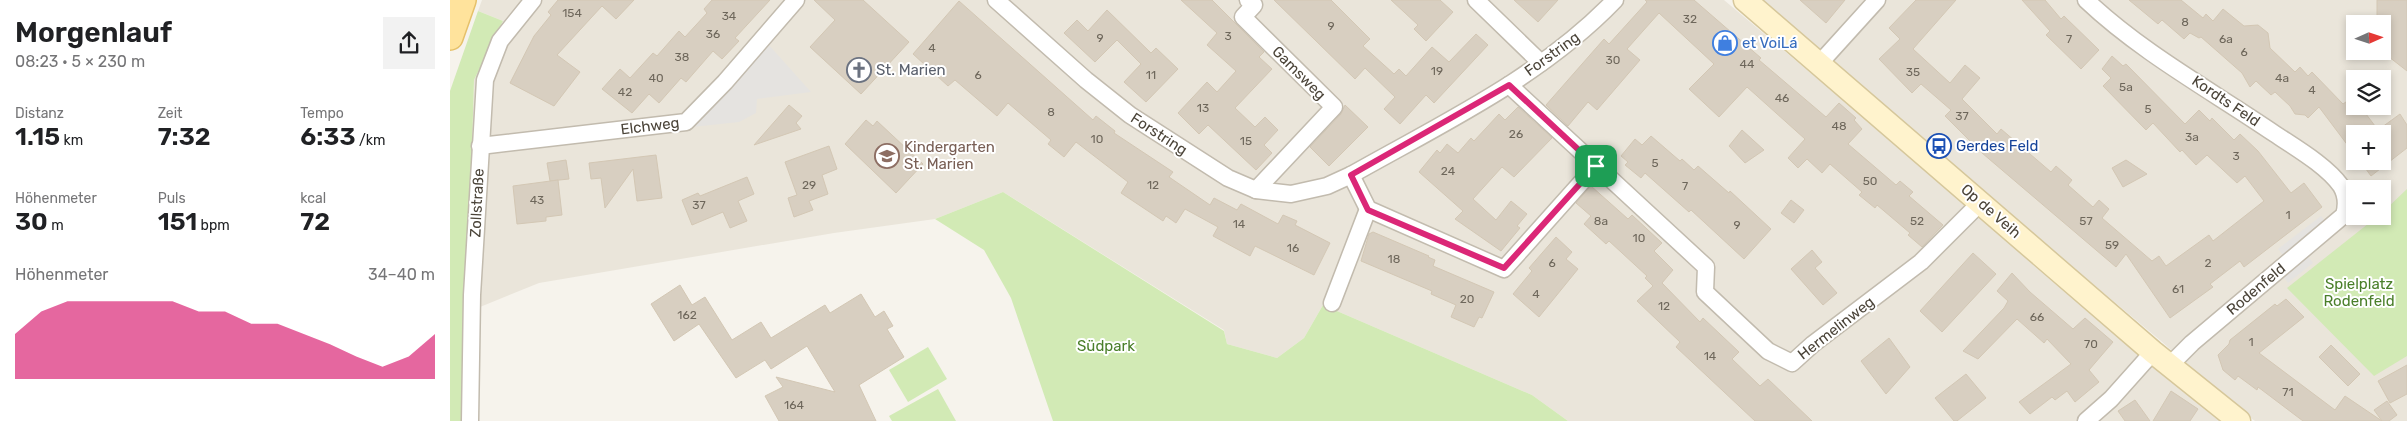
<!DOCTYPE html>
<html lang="de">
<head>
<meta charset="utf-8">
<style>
	body { margin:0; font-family:Rubik,sans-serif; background:#f2f2f2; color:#202124; height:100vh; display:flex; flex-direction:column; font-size:19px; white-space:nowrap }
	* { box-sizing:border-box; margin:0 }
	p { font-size:16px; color:#757577 }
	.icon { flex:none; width:28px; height:28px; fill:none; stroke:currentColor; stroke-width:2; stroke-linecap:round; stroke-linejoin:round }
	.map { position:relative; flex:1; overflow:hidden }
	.details { display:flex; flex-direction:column; background:#fff; width:450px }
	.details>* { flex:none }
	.needle { width:32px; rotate:87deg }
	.controls { position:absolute; left:1896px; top:15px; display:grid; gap:10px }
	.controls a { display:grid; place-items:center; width:45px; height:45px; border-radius:0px; background:#fff; box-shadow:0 2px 8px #0003; font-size:25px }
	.pin { position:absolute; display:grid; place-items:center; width:42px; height:42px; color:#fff; margin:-21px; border-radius:10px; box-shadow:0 2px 8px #0006 }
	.round { display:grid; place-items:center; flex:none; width:52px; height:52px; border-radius:0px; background:#f2f2f2 }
	.summary { display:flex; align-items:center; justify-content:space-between; height:85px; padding:0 15px }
	h1 { font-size:28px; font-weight:600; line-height:38px }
	.stats { display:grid; grid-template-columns:repeat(3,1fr); gap:8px; height:85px; padding:5px 15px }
	.stats div { display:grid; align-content:center }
	.stats b { font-size:25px; font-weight:600 }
	.stats small { font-size:14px; font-weight:400 }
	.stats p { font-size:14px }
	.chart { height:140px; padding:10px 15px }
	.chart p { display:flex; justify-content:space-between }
	.chart svg { width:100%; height:90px; margin-top:5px; fill:#db2777; opacity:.7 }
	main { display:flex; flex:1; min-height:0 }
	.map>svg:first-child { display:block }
	.residential { fill:#eae5da; fill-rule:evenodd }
	.green { fill:#d2eab5 }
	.parking { fill:#e5e3e0 }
	.building { fill:#d8cfc1; stroke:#d3c7b4 }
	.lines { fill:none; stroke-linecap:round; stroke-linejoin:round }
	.street-casing { stroke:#c2bbae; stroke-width:19 }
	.secondary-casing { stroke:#d6c79b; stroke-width:25 }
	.primary-casing { stroke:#e6c16a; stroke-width:28 }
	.street { stroke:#fff; stroke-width:16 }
	.secondary { stroke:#fff3cd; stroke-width:22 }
	.primary { stroke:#ffe39c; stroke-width:25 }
	.route-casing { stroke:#fff; stroke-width:10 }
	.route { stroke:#db2777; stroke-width:6 }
	.labels { text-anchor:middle; stroke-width:4; stroke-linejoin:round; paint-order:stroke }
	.number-label { font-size:12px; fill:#6e675b }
	.shop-label { font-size:15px; fill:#366cbe; stroke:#fff; text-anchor:start }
	.street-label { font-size:15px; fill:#4b4439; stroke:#fff }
	.worship-label { font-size:15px; fill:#5b616d; stroke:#fff; text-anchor:start }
	.transit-label { font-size:15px; fill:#164399; stroke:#fff; text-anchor:start }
	.education-label { font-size:15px; fill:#785e54; stroke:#fff; text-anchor:start }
	.park-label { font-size:15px; fill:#4a7f2a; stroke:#fff }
</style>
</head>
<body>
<main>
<section class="details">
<div class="summary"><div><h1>Morgenlauf</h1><p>08:23 · 5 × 230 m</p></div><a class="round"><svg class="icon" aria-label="share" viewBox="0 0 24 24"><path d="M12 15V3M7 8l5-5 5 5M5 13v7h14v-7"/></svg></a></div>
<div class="stats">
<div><p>Distanz</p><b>1.15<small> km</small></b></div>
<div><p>Zeit</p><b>7:32</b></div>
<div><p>Tempo</p><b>6:33<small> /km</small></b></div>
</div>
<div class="stats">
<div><p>Höhenmeter</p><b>30<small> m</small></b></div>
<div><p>Puls</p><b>151<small> bpm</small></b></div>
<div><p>kcal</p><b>72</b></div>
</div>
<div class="chart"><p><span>Höhenmeter</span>34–40 m</p>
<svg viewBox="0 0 160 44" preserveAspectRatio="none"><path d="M0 44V22L10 11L20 6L30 6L40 6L50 6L60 6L70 11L80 11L90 17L100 17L110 22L120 27L130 33L140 38L150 33L160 22V44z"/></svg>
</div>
</section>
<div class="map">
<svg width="1957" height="421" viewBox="0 0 1957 421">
	<rect width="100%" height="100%" fill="#f6f3ec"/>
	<!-- residential -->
	<g class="residential">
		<path d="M32,0H1274L1773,421H1118L1082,395L873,305L854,338L827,358L777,344L774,330L553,192L485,219L384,233L89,283L30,307L16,309L24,80L53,21L28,11Z"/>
		<path d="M1309,0H1957V421H1805L1788,409L1711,341L1496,161ZM1905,24H1932V51H1905ZM1905,79H1932V106H1905ZM1905,134H1932V161H1905ZM1905,189H1932V216H1905Z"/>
	</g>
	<!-- green -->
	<g class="green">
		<path d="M28,11L53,21L24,80L14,421H0V91Z"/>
		<path d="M1957,189V356L1924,376L1837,288L1928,216H1932L1933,212Z"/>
		<path d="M553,192L774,331L777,344L827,358L854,338L873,305L1082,395L1118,421H603L561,298L534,250L485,219Z"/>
		<path d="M478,347L497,379L458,402L439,370Z"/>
		<path d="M488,389L506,421H442L439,416Z"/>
	</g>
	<!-- parking -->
	<g class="parking">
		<path d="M318,44L361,92L307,99L306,113L289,122L233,128L281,88Z"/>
		<path d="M1871,216L1876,222L1833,255L1828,249Z"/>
		<path d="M1858,256L1863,263L1838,283L1833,276Z"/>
	</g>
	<!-- building -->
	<g class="building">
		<path d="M108,0H184L166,19L152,6L107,55L130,72L104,106L60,83L84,36L101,15L98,12Z"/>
		<path d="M262,0H320L285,38L289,41L272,59L263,51L236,82L231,78L209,103L199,94L182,113L152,89L170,69L180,78L203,53L207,56L229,31L235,37L257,13L254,9Z"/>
		<path d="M364,0H413L459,42L411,94L360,47L385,20Z"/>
		<path d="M731,0H762L814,52L809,57L822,69L785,108L805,127L815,117L828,130L814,145L822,153L806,170L758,125L749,134L728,113L757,82L767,92L786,71L757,45L767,33Z"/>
		<path d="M824,0H881L920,39L913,46L944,74L949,69L956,76L982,47L999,62L1026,34L1038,45L984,103L976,95L950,124L934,109L945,97L915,68L905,79Z"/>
		<path d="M941,0H990L1003,12L976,41L964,29L968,25Z"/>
		<path d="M1064,0H1108L1088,22Z"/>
		<path d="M1195,0H1244L1311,58L1309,60L1376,117L1389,103L1406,118L1404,120L1412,129L1398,144L1446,185L1450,181L1463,192L1459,196L1493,225L1472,247L1458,235L1460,233L1427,205L1425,208L1409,195L1412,192L1380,164L1372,173L1357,159L1348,168L1338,158L1355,139L1297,87L1269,117L1239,89L1264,64L1209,13L1177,49L1190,60L1147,110L1138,102L1118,126L1096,105L1154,39L1159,44L1197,2Z"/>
		<path d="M1350,0H1395L1376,23Z"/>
		<path d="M1466,0H1506L1463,49L1500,83L1515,65L1530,78L1512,99L1547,134L1551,129L1601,172L1606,166L1622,180L1618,185L1643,207L1649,200L1659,209L1652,218L1702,261L1709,256L1716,266L1759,235L1763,241L1814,201L1795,176L1787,183L1757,155L1746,165L1732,150L1730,152L1703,123L1696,130L1653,86L1661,78L1652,69L1662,56L1673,66L1676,64L1735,124L1749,110L1760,121L1762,118L1784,140L1790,134L1808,151L1841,193L1854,183L1872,207L1794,267L1790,261L1760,284L1763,287L1720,318L1676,254L1666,267L1532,153L1495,116L1501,110L1471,84L1462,93L1429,59L1450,39L1439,28Z"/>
		<path d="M1572,0H1595L1611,19L1614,16L1649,50L1631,69L1596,35L1600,31Z"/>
		<path d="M1679,0H1731L1753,18L1756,14L1763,21L1773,9L1794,26L1808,25L1818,33L1820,48L1845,72L1850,67L1858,76L1862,72L1893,104L1903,97L1905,106H1910L1928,130L1950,114L1957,125V148L1921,176L1910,161H1932V134H1905V155L1869,107L1858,118L1855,115L1845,114L1840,106L1825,92L1821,95L1806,81L1800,87L1792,73L1751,37L1749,38L1740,33L1734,39L1712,20L1708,24Z"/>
		<path d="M1927,0H1957V71L1934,53L1933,25L1927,24Z"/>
		<path d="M509,1L643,120L646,116L665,131L664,133L723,172L719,177L760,205L764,198L787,210L791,204L828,224L833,215L847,221L845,225L880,243L864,275L805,246L800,256L763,236L768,227L735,209L726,223L716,216L713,221L671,193L678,182L626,142L614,157L598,144L601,140L558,103L547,116L505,80L498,86L463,54Z"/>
		<path d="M657,10L701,53L706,48L728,69L696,102L674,82L691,64L667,40L645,62L614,33L627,20L638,31Z"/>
		<path d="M339,105L352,116L346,123L351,129L304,145Z"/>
		<path d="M895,105L918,127L879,166L860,147L891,114Z"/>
		<path d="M1068,107L1102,138L1064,177L1052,167L1023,199L1046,220L1061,201L1077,214L1067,226L1070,228L1051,251L1005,219L1013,211L969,172L987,150L990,153L997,144L1008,153L1021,138L1024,141L1049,114L1055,120Z"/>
		<path d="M416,120L423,126L427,121L473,164L446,193L395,144Z"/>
		<path d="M1292,130L1314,150L1295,163L1279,146Z"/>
		<path d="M1201,136L1230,161L1232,159L1244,170L1248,166L1279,193L1280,191L1321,229L1294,259L1241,210L1239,212L1195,173L1191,178L1175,165L1178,162L1171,156L1185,139L1192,145Z"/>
		<path d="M379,146L387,169L372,175L378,194L359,201L363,210L344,217L338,198L347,195L335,162Z"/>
		<path d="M206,155L212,198L187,201L183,169L155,208L151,178L141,179L139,163Z"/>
		<path d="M116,160L119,179L100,181L97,163Z"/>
		<path d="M1676,160L1697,174L1673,187L1662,168Z"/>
		<path d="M297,177L304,194L288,201L297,221L280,228L273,212L242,225L232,200L248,193L250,196Z"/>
		<path d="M108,180L112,215L96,217V221L67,224L63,186Z"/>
		<path d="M1141,186L1178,219L1182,215L1212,243L1204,251L1223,270L1212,283L1250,322L1253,318L1289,352L1282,359L1310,386L1318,379L1362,421H1305L1226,347L1230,342L1187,301L1203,286L1195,278L1197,276L1159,241L1156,244L1134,224L1141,216L1126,203Z"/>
		<path d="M1341,200L1354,210L1344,223L1331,213Z"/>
		<path d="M923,232L979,256L978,257L985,260L983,266L1044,292L1032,318L1029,317L1024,327L1001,317L1006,305L981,294L982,291L911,261L919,234Z"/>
		<path d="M1106,237L1122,252L1116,259L1128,269L1089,317L1063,294L1082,271L1079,268Z"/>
		<path d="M1362,250L1372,262L1365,268L1387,293L1373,305L1341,269Z"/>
		<path d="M1523,253L1546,274L1492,332L1470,311Z"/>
		<path d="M1562,273L1580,292L1623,329L1635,318L1663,342L1639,370L1649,382L1625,402L1617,391L1605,400L1602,397L1580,414L1569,402L1621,364L1597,339L1594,343L1567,319L1528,359L1513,351L1554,308L1558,301L1547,291Z"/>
		<path d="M230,285L242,305L255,297L282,340L311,322L321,338L375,305L380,313L411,294L425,317L434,311L443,326L437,329L454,357L409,385L426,421H329L315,396L333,387L326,377L385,392L357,346L321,369L315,360L286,378L249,324L224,341L201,304Z"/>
		<path d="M1836,299L1854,317L1809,353L1885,410L1895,396L1932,421L1924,410L1937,401L1947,415L1939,421H1853L1808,387L1807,390L1788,376L1785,380L1773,370L1768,355L1779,344L1780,340L1825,304L1827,306Z"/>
		<path d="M1439,338L1460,367L1436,394L1411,361Z"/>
		<path d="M1881,345L1910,374L1898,386L1869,357Z"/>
		<path d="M1957,365V394L1940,403L1928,381Z"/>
		<path d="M1516,374L1536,398L1507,421H1504L1485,398Z"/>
		<path d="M1721,391L1748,409L1740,421H1703Z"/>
		<path d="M1685,400L1700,421H1675L1668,411Z"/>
	</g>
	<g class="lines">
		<defs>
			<g id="street">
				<path d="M546,0L636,80L680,115L778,178L806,190L841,194L877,186L901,175C993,123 1091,77 1165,0"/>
				<path d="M798,0L804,5L793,17L884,107L806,190"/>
				<path d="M1026,0L1091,63"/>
				<path d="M1636,0C1692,53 1762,91 1825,134C1846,148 1877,166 1891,186C1897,196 1897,205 1894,215L1742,343L1720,365"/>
				<path d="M1369,64L1427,0"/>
				<path d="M1059,85L1256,267L1255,292L1318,351L1342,363L1363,344L1471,262L1531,202"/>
				<path d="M30,146L236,122L275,82L346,0"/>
				<path d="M901,175L918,209L1054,269L1146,166"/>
				<path d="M882,303L918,209"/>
				<path d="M20,421L22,295L35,80L50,41L83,0"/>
				<path d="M1636,421L1661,399L1703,352"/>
			</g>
			<path id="secondary" d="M1295,0L1703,352L1789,421"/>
			<path id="primary" d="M0,37L13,0"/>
		</defs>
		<!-- street casing -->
		<use href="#street" class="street-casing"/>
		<!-- secondary casing -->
		<use href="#secondary" class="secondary-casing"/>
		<!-- primary casing -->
		<use href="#primary" class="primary-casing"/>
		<!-- street -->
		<use href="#street" class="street"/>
		<!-- secondary -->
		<use href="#secondary" class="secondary"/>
		<!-- primary -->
		<use href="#primary" class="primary"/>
	</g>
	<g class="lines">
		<defs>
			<path id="route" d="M1059,85L1146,166L1054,268L918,210L901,175Z"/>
		</defs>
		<!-- route casing -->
		<use href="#route" class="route-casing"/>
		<!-- route -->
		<use href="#route" class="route"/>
	</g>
	<!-- icons -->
	<defs>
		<symbol id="shop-ring" viewBox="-11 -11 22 22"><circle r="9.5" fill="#fff" stroke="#3f7fe0" stroke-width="1.5"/><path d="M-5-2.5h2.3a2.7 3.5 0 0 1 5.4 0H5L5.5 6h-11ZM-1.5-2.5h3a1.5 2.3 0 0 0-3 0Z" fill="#3f7fe0"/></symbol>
		<symbol id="church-ring" viewBox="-11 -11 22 22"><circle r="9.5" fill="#fff" stroke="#6b7280" stroke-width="1.5"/><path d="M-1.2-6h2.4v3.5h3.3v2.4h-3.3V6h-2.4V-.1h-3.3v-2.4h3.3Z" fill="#6b7280"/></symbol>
		<symbol id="bus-ring" viewBox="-11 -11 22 22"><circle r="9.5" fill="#fff" stroke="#1a4fb4" stroke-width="1.5"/><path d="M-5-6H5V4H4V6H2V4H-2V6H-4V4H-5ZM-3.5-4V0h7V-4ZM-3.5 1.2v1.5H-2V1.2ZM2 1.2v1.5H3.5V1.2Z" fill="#1a4fb4"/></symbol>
		<symbol id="school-ring" viewBox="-11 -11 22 22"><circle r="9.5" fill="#fff" stroke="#8d6e63" stroke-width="1.5"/><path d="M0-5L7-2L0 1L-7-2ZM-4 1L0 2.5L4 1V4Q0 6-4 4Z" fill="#8d6e63"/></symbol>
	</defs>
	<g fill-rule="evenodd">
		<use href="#shop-ring" x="1261" y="29" width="28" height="28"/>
		<use href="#church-ring" x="395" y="56" width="28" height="28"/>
		<use href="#bus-ring" x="1475" y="132" width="28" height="28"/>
		<use href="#school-ring" x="423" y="142" width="28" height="28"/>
	</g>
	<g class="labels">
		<!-- number labels -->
		<g class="number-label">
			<text x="122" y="17">154</text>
			<text x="279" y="20">34</text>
			<text x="1240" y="23">32</text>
			<text x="1735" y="26">8</text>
			<text x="881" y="30">9</text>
			<text x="263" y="38">36</text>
			<text x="778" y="40">3</text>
			<text x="650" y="42">9</text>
			<text x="1619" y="43">7</text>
			<text x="1776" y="43">6a</text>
			<text x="482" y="52">4</text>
			<text x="1794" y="56">6</text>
			<text x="232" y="61">38</text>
			<text x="1163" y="64">30</text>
			<text x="1297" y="68">44</text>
			<text x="987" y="75">19</text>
			<text x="1463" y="76">35</text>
			<text x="528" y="79">6</text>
			<text x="701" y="79">11</text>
			<text x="206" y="82">40</text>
			<text x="1832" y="82">4a</text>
			<text x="1676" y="91">5a</text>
			<text x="1862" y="94">4</text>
			<text x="175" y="96">42</text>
			<text x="1332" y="102">46</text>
			<text x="753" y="112">13</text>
			<text x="1698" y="113">5</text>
			<text x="601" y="116">8</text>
			<text x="1512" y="120">37</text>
			<text x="1389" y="130">48</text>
			<text x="1066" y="138">26</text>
			<text x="1742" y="141">3a</text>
			<text x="647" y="143">10</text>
			<text x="796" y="145">15</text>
			<text x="1786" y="160">3</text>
			<text x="1205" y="167">5</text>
			<text x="998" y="175">24</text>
			<text x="1420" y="185">50</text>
			<text x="359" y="189">29</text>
			<text x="703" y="189">12</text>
			<text x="1235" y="190">7</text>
			<text x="87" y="204">43</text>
			<text x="249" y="209">37</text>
			<text x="1838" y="219">1</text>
			<text x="1151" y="225">8a</text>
			<text x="1467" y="225">52</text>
			<text x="1636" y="225">57</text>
			<text x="789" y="228">14</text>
			<text x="1287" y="229">9</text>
			<text x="1189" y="242">10</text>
			<text x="1662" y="249">59</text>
			<text x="843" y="252">16</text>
			<text x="944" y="263">18</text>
			<text x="1102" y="267">6</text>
			<text x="1758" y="267">2</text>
			<text x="1728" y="293">61</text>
			<text x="1086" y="298">4</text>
			<text x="1017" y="303">20</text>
			<text x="1214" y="310">12</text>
			<text x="237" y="319">162</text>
			<text x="1587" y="321">66</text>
			<text x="1801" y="346">1</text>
			<text x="1641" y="348">70</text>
			<text x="1260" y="360">14</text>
			<text x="1838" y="396">71</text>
			<text x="344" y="409">164</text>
		</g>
		<!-- shop labels -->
		<g class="shop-label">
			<text x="1292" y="48">et VoiLá</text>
		</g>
		<!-- street labels -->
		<g class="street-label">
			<text transform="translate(1102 54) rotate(-36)" y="5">Forstring</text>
			<text transform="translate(849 73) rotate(45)" y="5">Gamsweg</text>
			<text transform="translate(1776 101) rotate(34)" y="5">Kordts Feld</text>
			<text transform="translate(200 126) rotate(-7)" y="5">Elchweg</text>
			<text transform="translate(709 134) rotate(33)" y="5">Forstring</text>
			<text transform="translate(27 203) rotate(-87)" y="5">Zollstraße</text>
			<text transform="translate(1541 211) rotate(41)" y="5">Op de Veih</text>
			<text transform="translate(1806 289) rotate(-40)" y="5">Rodenfeld</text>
			<text transform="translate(1386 328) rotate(-38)" y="5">Hermelinweg</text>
		</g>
		<!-- worship labels -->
		<g class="worship-label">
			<text x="426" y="75">St. Marien</text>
		</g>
		<!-- transit labels -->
		<g class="transit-label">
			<text x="1506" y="151">Gerdes Feld</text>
		</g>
		<!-- education labels -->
		<g class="education-label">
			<text x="454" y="152">Kindergarten<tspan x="454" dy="17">St. Marien</tspan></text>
		</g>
		<!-- park labels -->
		<g class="park-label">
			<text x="1909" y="289">Spielplatz<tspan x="1909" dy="17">Rodenfeld</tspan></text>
			<text x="656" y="351">Südpark</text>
		</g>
	</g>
</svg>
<div class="controls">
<a><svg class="needle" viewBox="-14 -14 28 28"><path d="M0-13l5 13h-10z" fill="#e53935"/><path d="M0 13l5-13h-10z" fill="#757577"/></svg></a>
<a><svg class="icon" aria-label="layers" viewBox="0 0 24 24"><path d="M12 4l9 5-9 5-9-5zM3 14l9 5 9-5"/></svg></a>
<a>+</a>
<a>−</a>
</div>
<div class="pin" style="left:1146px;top:166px;background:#1e9e55"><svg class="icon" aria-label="arrive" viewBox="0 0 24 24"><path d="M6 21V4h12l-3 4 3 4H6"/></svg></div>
</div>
</main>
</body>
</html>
